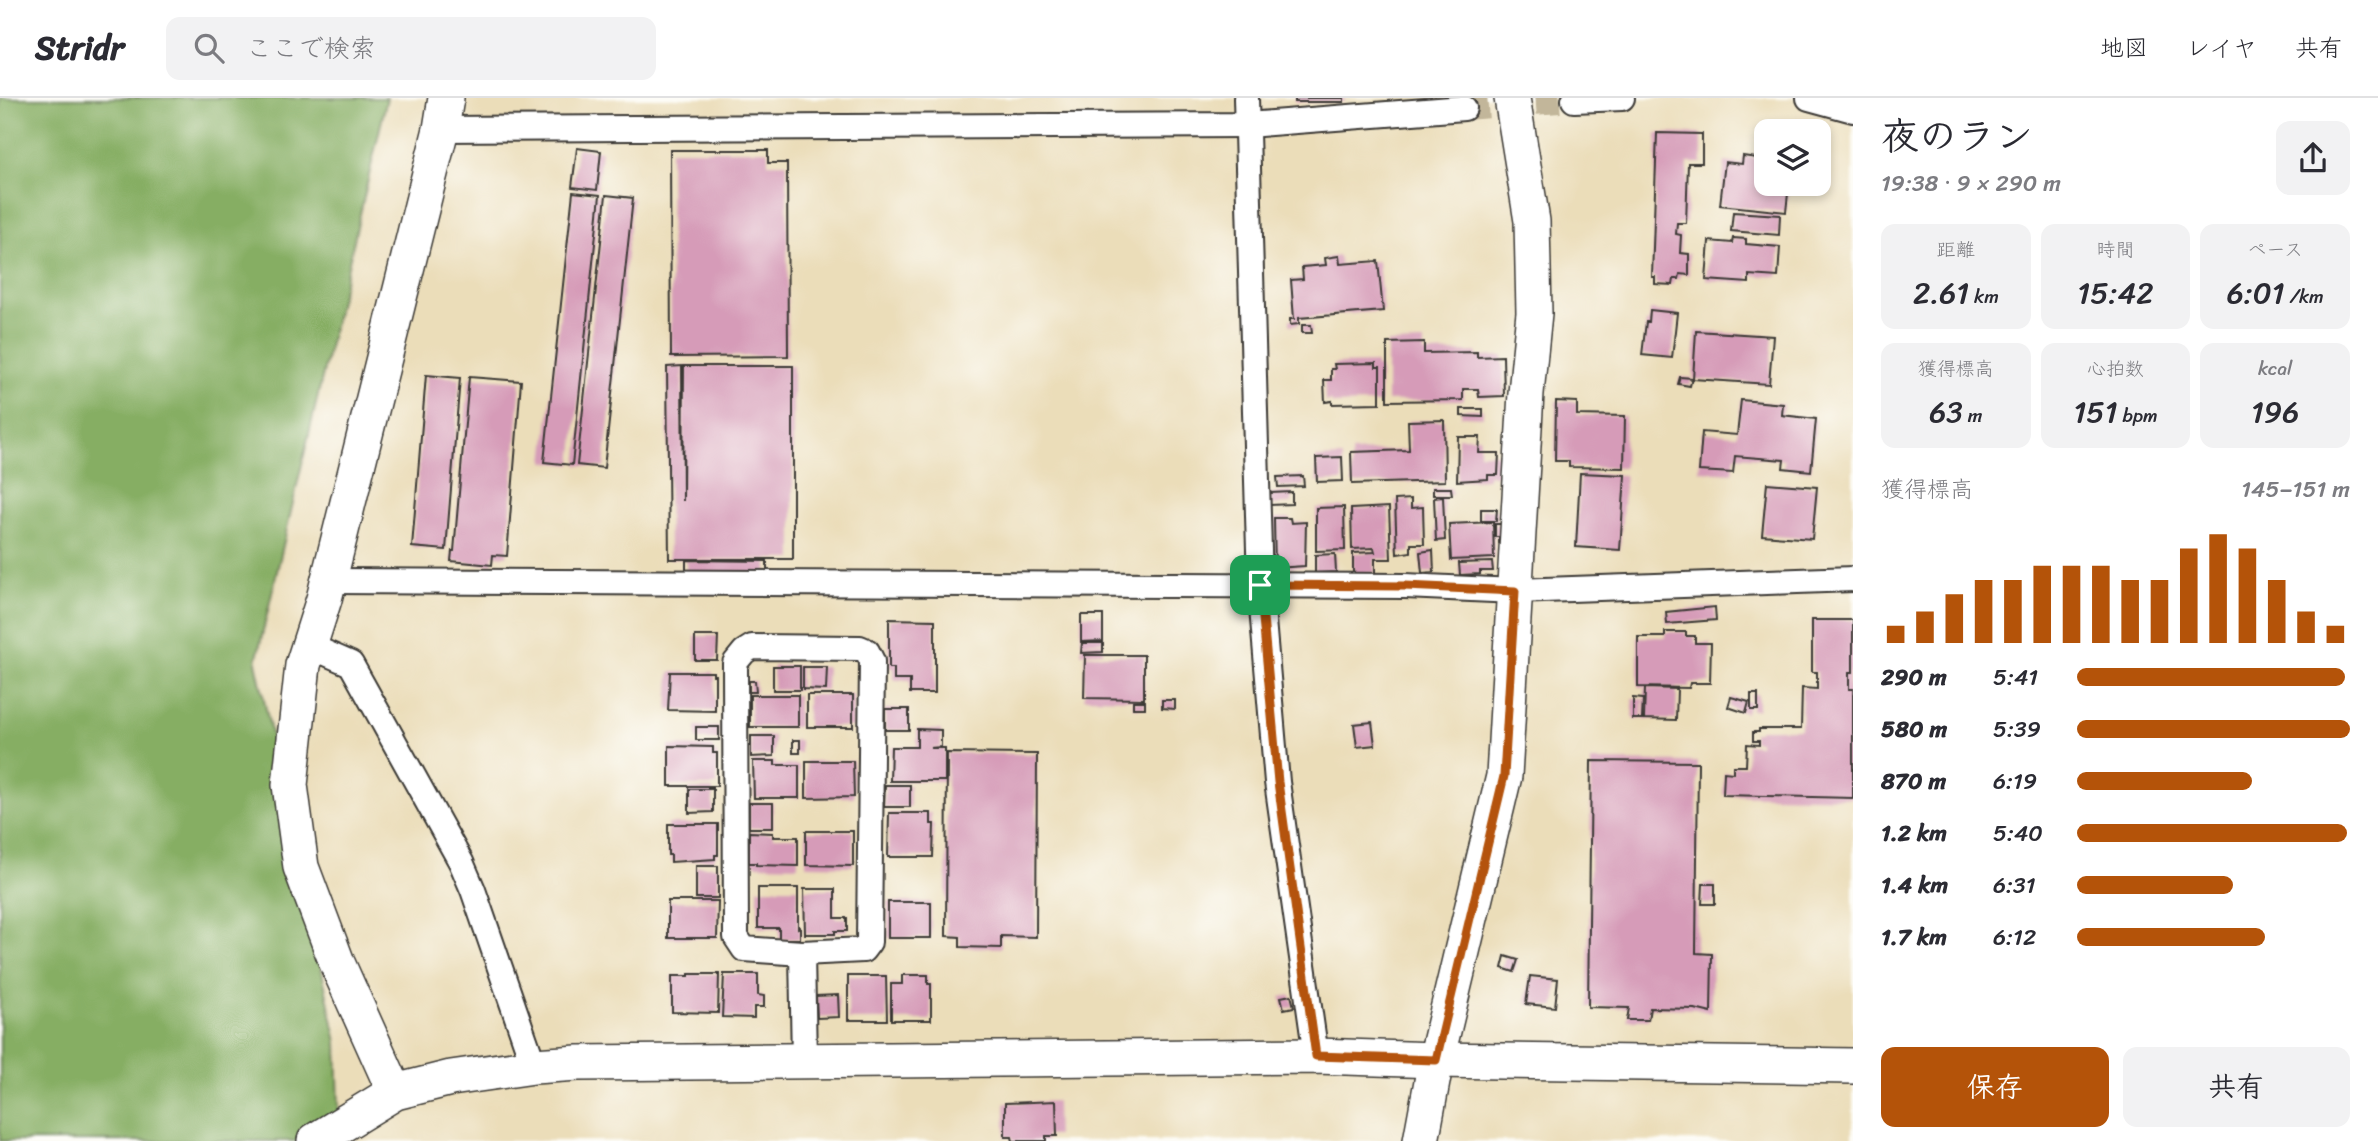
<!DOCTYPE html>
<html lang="ja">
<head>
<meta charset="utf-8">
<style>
	body { margin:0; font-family:Sriracha,"Klee One",sans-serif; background:#f2f2f3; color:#2b2b33; height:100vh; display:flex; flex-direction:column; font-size:26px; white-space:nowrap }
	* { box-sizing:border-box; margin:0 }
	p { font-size:23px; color:#7c7c81 }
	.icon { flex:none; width:38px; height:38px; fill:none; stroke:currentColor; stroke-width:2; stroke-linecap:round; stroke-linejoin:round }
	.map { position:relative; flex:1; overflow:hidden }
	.details { display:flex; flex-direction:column; background:#fff; width:525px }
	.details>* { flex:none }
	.controls { position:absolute; left:1754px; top:21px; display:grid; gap:14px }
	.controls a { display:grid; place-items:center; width:77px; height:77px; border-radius:14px; background:#fff; box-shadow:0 4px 10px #0003; font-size:35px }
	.pin { position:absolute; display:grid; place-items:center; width:60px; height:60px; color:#fff; margin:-30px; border-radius:14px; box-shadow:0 4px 10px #0006 }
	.round { display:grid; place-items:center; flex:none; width:74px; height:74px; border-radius:14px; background:#f2f2f3 }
	.headline { display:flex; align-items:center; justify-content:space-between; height:119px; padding:0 28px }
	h1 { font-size:38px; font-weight:600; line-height:52px }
	.stats { display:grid; grid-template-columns:repeat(3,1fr); gap:10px; height:119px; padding:7px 28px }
	.stats div { display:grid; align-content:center; border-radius:14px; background:#f2f2f3; text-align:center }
	.stats b { font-size:30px; font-weight:600 }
	.stats small { font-size:19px; font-weight:400 }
	.stats p { font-size:19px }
	.chart { height:196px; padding:14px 28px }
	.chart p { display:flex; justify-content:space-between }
	.chart svg { width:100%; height:126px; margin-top:7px; stroke:#b45309; stroke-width:6 }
	.action { display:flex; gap:14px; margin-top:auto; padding:14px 28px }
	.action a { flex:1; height:80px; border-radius:14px; background:#b45309; color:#fff; font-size:28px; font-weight:600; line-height:80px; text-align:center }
	.action a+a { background:#f2f2f3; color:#2b2b33 }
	ul { padding:0 28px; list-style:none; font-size:23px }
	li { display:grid; grid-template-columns:112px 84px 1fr; align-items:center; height:52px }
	li i { height:18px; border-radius:9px; background:#b45309 }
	header { display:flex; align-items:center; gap:42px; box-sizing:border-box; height:98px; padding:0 35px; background:#fff; border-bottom:2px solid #e1e1e2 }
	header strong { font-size:33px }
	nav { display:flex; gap:38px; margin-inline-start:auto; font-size:24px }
	.search { width:490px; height:63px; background:#f2f2f3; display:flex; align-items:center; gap:18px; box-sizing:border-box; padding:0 24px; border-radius:14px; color:#7c7c81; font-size:26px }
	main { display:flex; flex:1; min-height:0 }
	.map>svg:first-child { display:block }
	.forest { fill:#86ae64; stroke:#516540; stroke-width:2 }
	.building { fill:#d69bb8 }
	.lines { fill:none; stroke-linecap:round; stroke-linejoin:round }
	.street-tunnel { stroke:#c2b69a; stroke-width:24; stroke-dasharray:24 12; stroke-linecap:butt }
	.street-casing { stroke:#3b3934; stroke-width:28 }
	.secondary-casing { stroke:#3b3934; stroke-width:38 }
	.street { stroke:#fff; stroke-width:24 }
	.secondary { stroke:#fff; stroke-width:35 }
	.route-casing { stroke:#fff; stroke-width:14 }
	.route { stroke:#b45309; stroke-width:9 }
</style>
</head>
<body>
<header>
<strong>Stridr</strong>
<div class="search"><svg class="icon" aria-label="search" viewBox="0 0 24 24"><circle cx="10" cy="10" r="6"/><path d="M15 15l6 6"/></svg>ここで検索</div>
<nav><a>地図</a><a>レイヤ</a><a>共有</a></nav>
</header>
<main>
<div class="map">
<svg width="1853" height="1043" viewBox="0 0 1853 1043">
	<rect width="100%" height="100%" fill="#fdfcf7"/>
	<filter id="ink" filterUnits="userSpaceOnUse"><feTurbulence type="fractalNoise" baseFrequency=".0143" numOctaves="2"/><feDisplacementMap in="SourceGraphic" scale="14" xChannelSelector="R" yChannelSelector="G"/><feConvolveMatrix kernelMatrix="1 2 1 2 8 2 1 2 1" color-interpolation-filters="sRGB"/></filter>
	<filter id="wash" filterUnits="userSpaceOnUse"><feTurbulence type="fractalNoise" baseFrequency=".00686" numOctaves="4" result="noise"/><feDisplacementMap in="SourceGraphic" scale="28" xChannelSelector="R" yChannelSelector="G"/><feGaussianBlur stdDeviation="1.57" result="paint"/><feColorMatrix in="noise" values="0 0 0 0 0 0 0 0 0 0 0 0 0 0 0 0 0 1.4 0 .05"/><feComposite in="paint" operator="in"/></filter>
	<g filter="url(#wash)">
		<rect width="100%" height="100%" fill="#ebddb9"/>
		<!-- forest -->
		<path class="forest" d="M0,0H387L256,564L337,944L340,1043H0Z"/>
		<g id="blocks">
			<!-- building -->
			<g class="building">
				<rect x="1295" y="0" width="49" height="4"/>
				<path d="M1657,35L1702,36V65H1688L1686,125H1677L1676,136L1681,137L1680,155L1689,156V177L1680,176L1679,181H1674L1673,187L1655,186V179H1652Z"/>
				<path d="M577,50L601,53L597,92L572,89Z"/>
				<path d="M670,52H768V65H787L788,258L671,259Z"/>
				<path d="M1743,58L1757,60V66L1766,67V86H1789L1786,114L1720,107L1725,64L1742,66Z"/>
				<path d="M573,94L600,97L572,367L544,364Z"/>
				<path d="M606,97L633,100L604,370L577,367Z"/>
				<path d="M1733,114L1780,117L1779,137L1731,133Z"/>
				<path d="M1733,140L1746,141V146L1780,149L1778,179L1749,177V185L1706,182L1709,143L1732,145Z"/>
				<path d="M1339,158L1340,166L1378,163L1383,213L1299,220V226L1290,227V221H1294L1291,182L1303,181L1302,169L1326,167L1325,160Z"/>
				<path d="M1650,212L1677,215L1672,260L1642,257L1646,224H1649Z"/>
				<path d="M1302,227H1311L1312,235H1302Z"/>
				<path d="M1696,233L1773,238L1769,286L1693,281Z"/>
				<path d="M1424,244V255L1477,254V259L1503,258L1504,298L1479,299L1478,291H1463V302L1387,303V245Z"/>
				<path d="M1376,265V269H1380V305L1332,306V303L1325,304L1324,282H1331V271H1335L1334,266Z"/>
				<path d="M682,268L683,403L684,268H793V461H669L667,269Z"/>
				<path d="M426,277L460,280L446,452L412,449Z"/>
				<path d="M469,279L521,283L507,458L493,457L492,467L451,463L452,453H454Z"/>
				<path d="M1680,279L1692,280L1690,288L1678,286Z"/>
				<path d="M1741,302L1783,306L1782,317L1816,321L1811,373L1783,370L1784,362L1735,358L1733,375L1699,373L1702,334L1737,337Z"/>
				<path d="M1556,303L1577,304V317L1625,318L1624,370L1569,369V363H1555Z"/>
				<path d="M1461,311H1483V319L1461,318Z"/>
				<path d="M1444,322L1445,383L1352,386L1351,354L1409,352L1408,323Z"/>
				<path d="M1458,339H1480L1479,355H1499L1498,377H1488V381L1457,383Z"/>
				<path d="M1342,359L1343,383L1317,384L1316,360Z"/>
				<path d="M1580,375L1625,377L1620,452L1576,449Z"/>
				<path d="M1303,378L1304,388L1278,389L1277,379Z"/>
				<path d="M1767,385L1817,389L1812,441L1762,437Z"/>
				<path d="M1433,390H1451L1452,397H1433Z"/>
				<path d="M1292,394V406L1270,407V395Z"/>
				<path d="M1443,399L1445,442L1436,443L1434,400Z"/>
				<path d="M1411,401V410L1423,409L1424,446H1411V454L1397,456L1395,402Z"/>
				<path d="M1344,409L1345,452L1316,453V410Z"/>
				<path d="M1389,409L1391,461H1375V475L1353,476V455L1375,454L1374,450L1352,451L1351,411Z"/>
				<path d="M1481,411H1497L1496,423H1481Z"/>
				<path d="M1274,420H1290L1291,425L1306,424L1305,468L1275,470Z"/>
				<path d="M1493,424L1494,460L1451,462L1449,426Z"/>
				<path d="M1495,426H1503L1502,445H1499V439H1495Z"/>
				<path d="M1433,452L1434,474L1422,475L1420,454Z"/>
				<path d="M1335,456L1336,474L1315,475V457Z"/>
				<path d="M686,462L767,463V478L686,477Z"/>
				<path d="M1492,464L1493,473H1480V476L1460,477L1459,465Z"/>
				<path d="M1715,509L1716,522L1667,526L1666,514Z"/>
				<path d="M1081,517H1103V543L1081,544Z"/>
				<path d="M889,521L935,522V595H910V582H894V570H889Z"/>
				<path d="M1812,522H1853V574H1849V591H1853V700L1723,697L1724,674L1733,675V668H1746L1747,646L1759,647V643H1753V634H1759V631H1801L1802,590L1817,591V574H1812Z"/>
				<path d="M1665,534H1686V538H1695V545H1711L1710,585H1690L1689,590L1638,589V539H1665Z"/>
				<path d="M695,538H718L717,562H695Z"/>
				<path d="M1082,545H1103V554L1081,555Z"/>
				<path d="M1085,557H1144V601L1084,600Z"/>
				<rect x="773" y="568" width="27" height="24"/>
				<path d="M803,569H827L826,592L803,591Z"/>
				<path d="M670,574H713V577H715V613L668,612Z"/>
				<path d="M749,583H755L756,594H749Z"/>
				<path d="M1645,590L1677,591L1676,622L1644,621Z"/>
				<rect x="1751" y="596" width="7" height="16"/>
				<rect x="750" y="597" width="48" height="32"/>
				<rect x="807" y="597" width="46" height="32"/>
				<path d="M1731,599L1749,604L1746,615L1728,609Z"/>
				<path d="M1633,600L1643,601L1642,621H1633Z"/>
				<path d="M1162,602H1175V611L1162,610Z"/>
				<rect x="1133" y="603" width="12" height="7"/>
				<rect x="885" y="611" width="24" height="21"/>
				<path d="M1372,624L1375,647L1357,649L1354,626Z"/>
				<rect x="696" y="629" width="23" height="13"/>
				<path d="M917,631L941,632V649L930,650H945V683H890L891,649H917Z"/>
				<path d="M751,638H774V658L751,659Z"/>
				<rect x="793" y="642" width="7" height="13"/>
				<path d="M669,648L713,649V655H717V688H669Z"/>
				<path d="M947,655L1037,656L1036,839L1001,838V850L960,849V839L946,838Z"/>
				<path d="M753,663H775V667H799V700H754Z"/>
				<path d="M806,663H853L854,699L806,700Z"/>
				<path d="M1591,663L1698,664L1696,855L1712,856L1711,915L1695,911L1650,910L1648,922H1627L1629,910L1588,909Z"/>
				<path d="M885,687H910V709H884Z"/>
				<path d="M689,691H713V714L689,715Z"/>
				<rect x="749" y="705" width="24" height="25"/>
				<path d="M889,715H931V726H934L933,759H888Z"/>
				<path d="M668,726H718V757H715V761L671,764V757H668Z"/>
				<path d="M806,733H853V768L806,767Z"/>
				<path d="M749,734L773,735V739H798V768L756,767V765H749Z"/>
				<rect x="696" y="768" width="22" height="32"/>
				<path d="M1703,786H1715V806H1702Z"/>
				<path d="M758,790H798V830L800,829V841H779V830H758Z"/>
				<path d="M804,791H835V820H847V833H835V836H805Z"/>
				<path d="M668,803H718L717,840H668Z"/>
				<rect x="888" y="804" width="43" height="36"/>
				<path d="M1505,858L1518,862L1514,874L1502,870Z"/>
				<path d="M689,876H719L718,915L672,914V878H689Z"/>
				<path d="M724,876H758V897L764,898V909H754V920L722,919Z"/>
				<path d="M902,877H928V886H931V922H891V886H902Z"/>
				<path d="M848,878H886L887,922H848Z"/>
				<path d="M1530,878L1558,881L1555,909L1526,906Z"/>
				<path d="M838,897L839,919L817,920L816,898Z"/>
				<path d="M1291,897L1294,909L1284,911L1281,899Z"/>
				<path d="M1056,1003L1057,1038H1046V1043H1013L1012,1039H1005V1005Z"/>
			</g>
		</g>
	</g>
	<g filter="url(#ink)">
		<use href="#blocks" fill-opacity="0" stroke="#3b3934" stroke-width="2"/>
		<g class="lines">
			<!-- street-tunnel -->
			<path class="street-tunnel" d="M1464,10L1574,2"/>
			<defs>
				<g id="street">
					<path d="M1246,0L1260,487L1277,684L1316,958"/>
					<path d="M1809,0L1853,12"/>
					<path d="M1574,2L1622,0"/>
					<path d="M441,31L1247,27L1464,10"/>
					<path d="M329,483L1405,488L1515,493L1853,481"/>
					<path d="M310,548L351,566L461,764L473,792L534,968"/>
					<path d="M802,855L744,851L736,839L735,565L744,554L752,549L860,550L867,553L872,563L869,844L863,852L802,855L804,963"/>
				</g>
				<g id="secondary">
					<path d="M395,994L337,865L301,769L290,687L303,567L324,501L441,31L446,0"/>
					<path d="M315,1043L395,994L451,980L534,968L578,965L1316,958L1436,962L1853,968"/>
					<path d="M1421,1043L1436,962L1504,678L1526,295L1534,215L1532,123L1512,0"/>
				</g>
			</defs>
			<!-- street casing -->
			<use href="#street" class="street-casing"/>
			<!-- secondary casing -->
			<use href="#secondary" class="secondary-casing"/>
			<!-- street -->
			<use href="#street" class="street"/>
			<!-- secondary -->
			<use href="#secondary" class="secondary"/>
		</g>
	</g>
	<g class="lines" filter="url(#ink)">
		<defs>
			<path id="route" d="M1260,487L1405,488L1515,493L1504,678L1436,962L1316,958L1278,684Z"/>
		</defs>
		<!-- route casing -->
		<use href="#route" class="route-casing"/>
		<!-- route -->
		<use href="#route" class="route"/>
	</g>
</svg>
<div class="controls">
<a><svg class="icon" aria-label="layers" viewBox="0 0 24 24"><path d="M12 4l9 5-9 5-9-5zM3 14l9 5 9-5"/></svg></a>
</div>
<div class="pin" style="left:1260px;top:487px;background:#1e9e55"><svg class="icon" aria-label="arrive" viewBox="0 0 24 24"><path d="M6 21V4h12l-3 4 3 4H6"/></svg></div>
</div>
<section class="details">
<div class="headline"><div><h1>夜のラン</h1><p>19:38 · 9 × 290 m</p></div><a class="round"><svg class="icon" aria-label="share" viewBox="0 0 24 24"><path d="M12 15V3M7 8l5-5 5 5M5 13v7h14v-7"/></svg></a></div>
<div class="stats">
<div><p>距離</p><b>2.61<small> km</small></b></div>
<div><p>時間</p><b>15:42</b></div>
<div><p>ペース</p><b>6:01<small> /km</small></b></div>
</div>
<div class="stats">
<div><p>獲得標高</p><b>63<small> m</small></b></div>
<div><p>心拍数</p><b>151<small> bpm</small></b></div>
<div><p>kcal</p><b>196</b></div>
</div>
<div class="chart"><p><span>獲得標高</span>145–151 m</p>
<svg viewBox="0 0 160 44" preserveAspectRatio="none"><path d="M5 44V38M15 44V33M25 44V27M35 44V22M45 44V22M55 44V17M65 44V17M75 44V17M85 44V22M95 44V22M105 44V11M115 44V6M125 44V11M135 44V22M145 44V33M155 44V38"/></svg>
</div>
<ul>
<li><b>290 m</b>5:41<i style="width:98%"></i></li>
<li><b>580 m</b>5:39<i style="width:100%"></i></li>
<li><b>870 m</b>6:19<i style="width:64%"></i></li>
<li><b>1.2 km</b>5:40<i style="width:99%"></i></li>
<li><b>1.4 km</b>6:31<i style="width:57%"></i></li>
<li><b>1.7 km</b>6:12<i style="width:69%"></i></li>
</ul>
<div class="action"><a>保存</a><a>共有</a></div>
</section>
</main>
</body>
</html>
